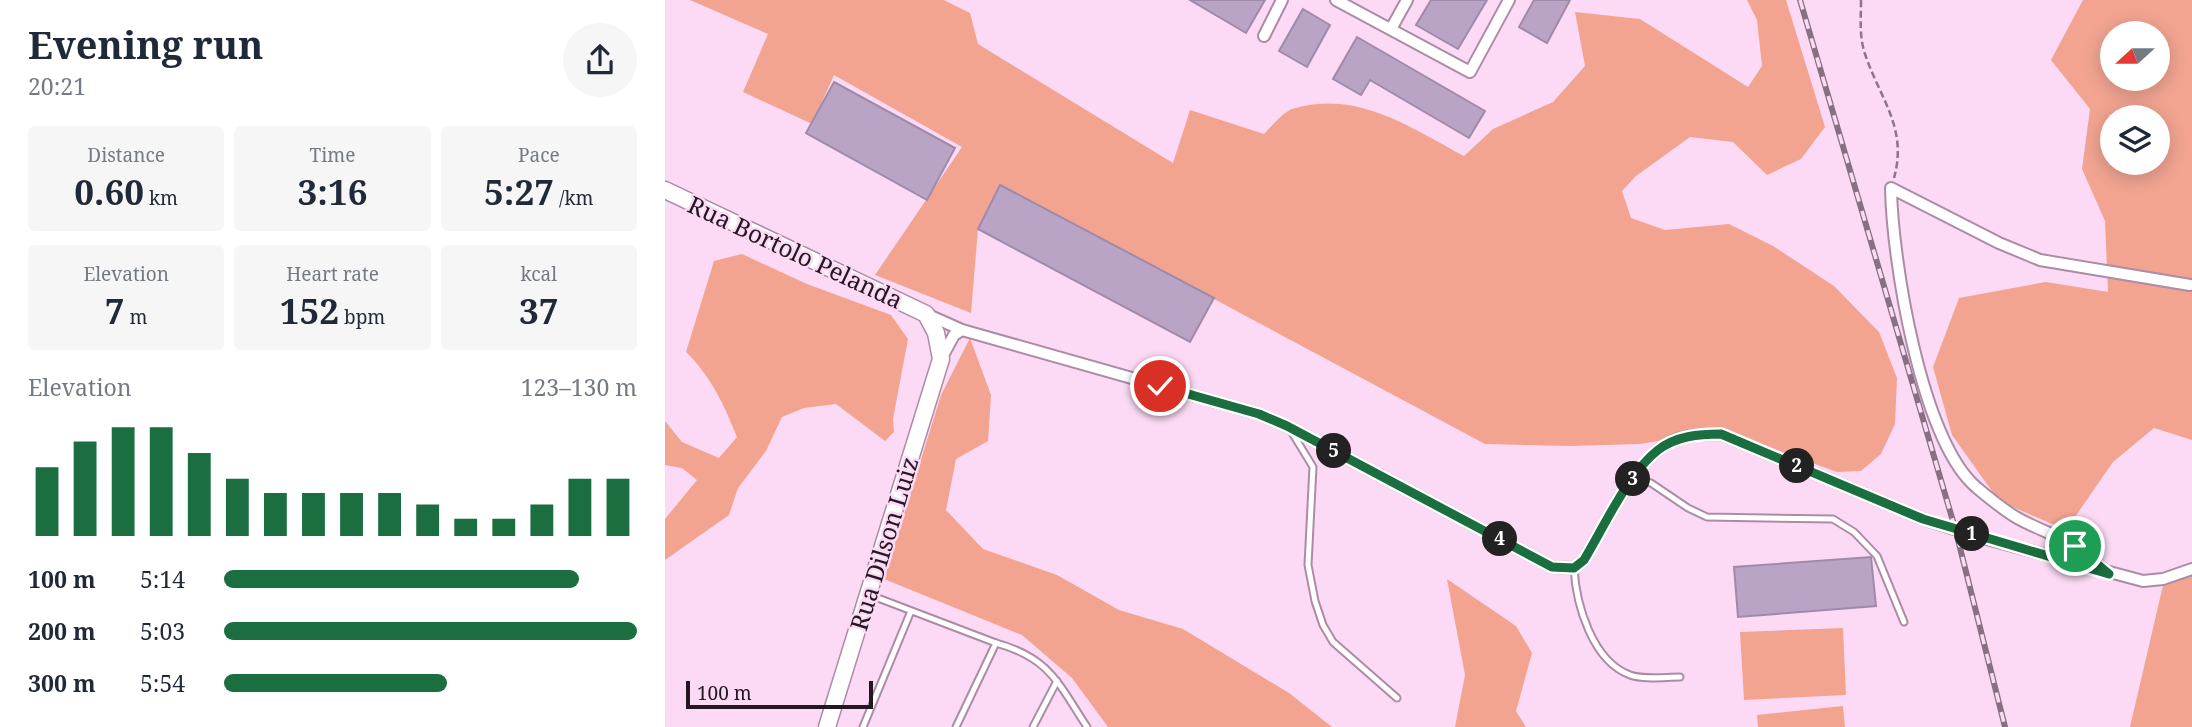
<!DOCTYPE html>
<html lang="en">
<head>
<meta charset="utf-8">
<style>
	body { margin:0; font-family:"Noto Serif",serif; background:#f6f6f7; color:#1f2937; height:100vh; display:flex; flex-direction:column; font-size:26px; white-space:nowrap }
	* { box-sizing:border-box; margin:0 }
	p { font-size:23px; color:#747a83 }
	.icon { flex:none; width:38px; height:38px; fill:none; stroke:currentColor; stroke-width:2; stroke-linecap:round; stroke-linejoin:round }
	.map { position:relative; flex:1; overflow:hidden }
	.sheet { display:flex; flex-direction:column; background:#fff; width:665px }
	.sheet>* { flex:none }
	.needle { width:46px; rotate:249deg }
	.tools { position:absolute; left:1435px; top:21px; display:grid; gap:14px }
	.tools a { display:grid; place-items:center; width:70px; height:70px; border-radius:50%; background:#fff; box-shadow:0 4px 18px #0003; font-size:35px }
	.scale { position:absolute; left:21px; bottom:18px; width:187px; box-sizing:border-box; padding-left:7px; border:4px solid #231721; border-top:0; font-size:19px; line-height:24px; white-space:nowrap; color:#231721; -webkit-text-stroke:5px #fcdaf5; paint-order:stroke }
	.pin { position:absolute; display:grid; place-items:center; width:60px; height:60px; color:#fff; margin:-30px; border:4px solid #fff; border-radius:50%; box-shadow:0 2px 7px #0007 }
	.km { position:absolute; width:35px; height:35px; margin:-18px; border-radius:50%; background:#222; color:#fff; font-size:19px; line-height:35px; text-align:center }
	.round { display:grid; place-items:center; flex:none; width:74px; height:74px; border-radius:37px; background:#f6f6f7 }
	.summary { display:flex; align-items:center; justify-content:space-between; height:119px; padding:0 28px }
	h1 { font-size:38px; font-weight:700; line-height:52px }
	.stats { display:grid; grid-template-columns:repeat(3,1fr); gap:10px; height:119px; padding:7px 28px }
	.stats div { display:grid; align-content:center; border-radius:7px; background:#f6f6f7; text-align:center }
	.stats b { font-size:35px; font-weight:700 }
	.stats small { font-size:19px; font-weight:400 }
	.stats p { font-size:19px }
	.chart { height:196px; padding:14px 28px }
	.chart p { display:flex; justify-content:space-between }
	.chart svg { width:100%; height:126px; margin-top:7px; stroke:#1b6e3f; stroke-width:6 }
	ul { padding:0 28px; list-style:none; font-size:23px }
	li { display:grid; grid-template-columns:112px 84px 1fr; align-items:center; height:52px }
	li i { height:18px; border-radius:9px; background:#1b6e3f }
	main { display:flex; flex:1; min-height:0 }
	.map>svg:first-child { display:block }
	.green { fill:#f2a491; fill-rule:evenodd }
	.building { fill:#baa4c5; stroke:#9f8aaa; stroke-width:2 }
	.lines { fill:none; stroke-linecap:round; stroke-linejoin:round }
	.lane-casing { stroke:#ac8ca5; stroke-width:9 }
	.street-casing { stroke:#ac8ca5; stroke-width:14 }
	.secondary-casing { stroke:#ac8ca5; stroke-width:19 }
	.path { stroke:#8b7587; stroke-width:2.5; stroke-dasharray:7 3.5; stroke-linecap:butt }
	.lane { stroke:#fff; stroke-width:5 }
	.street { stroke:#fff; stroke-width:10 }
	.secondary { stroke:#fff; stroke-width:16 }
	.rail-casing { stroke:#867082; stroke-width:6 }
	.rail { stroke:#fcdaf5; stroke-width:3.5; stroke-dasharray:10; stroke-linecap:butt }
	.street-bridge-casing { stroke:#ac8ca5; stroke-width:14; stroke-linecap:butt }
	.street-bridge { stroke:#fff; stroke-width:10 }
	.route-casing { stroke:#fff; stroke-width:14 }
	.route { stroke:#1b6e3f; stroke-width:9 }
	.labels { text-anchor:middle; stroke-width:5; stroke-linejoin:round; paint-order:stroke }
	.street-label { font-size:24px; fill:#231721; stroke:#fcdaf5 }
</style>
</head>
<body>
<main>
<section class="sheet">
<div class="summary"><div><h1>Evening run</h1><p>20:21</p></div><a class="round"><svg class="icon" aria-label="share" viewBox="0 0 24 24"><path d="M12 15V3M7 8l5-5 5 5M5 13v7h14v-7"/></svg></a></div>
<div class="stats">
<div><p>Distance</p><b>0.60<small> km</small></b></div>
<div><p>Time</p><b>3:16</b></div>
<div><p>Pace</p><b>5:27<small> /km</small></b></div>
</div>
<div class="stats">
<div><p>Elevation</p><b>7<small> m</small></b></div>
<div><p>Heart rate</p><b>152<small> bpm</small></b></div>
<div><p>kcal</p><b>37</b></div>
</div>
<div class="chart"><p><span>Elevation</span>123–130 m</p>
<svg viewBox="0 0 160 44" preserveAspectRatio="none"><path d="M5 44V20M15 44V11M25 44V6M35 44V6M45 44V15M55 44V24M65 44V29M75 44V29M85 44V29M95 44V29M105 44V33M115 44V38M125 44V38M135 44V33M145 44V24M155 44V24"/></svg>
</div>
<ul>
<li><b>100 m</b>5:14<i style="width:86%"></i></li>
<li><b>200 m</b>5:03<i style="width:100%"></i></li>
<li><b>300 m</b>5:54<i style="width:54%"></i></li>
</ul>
</section>
<div class="map">
<svg width="1527" height="727" viewBox="0 0 1527 727">
	<rect width="100%" height="100%" fill="#fcdaf5"/>
	<!-- green -->
	<g class="green">
		<path d="M279,0L305,13L313,44L508,163L525,110L599,134C606,127 617,113 627,109C691,89 745,127 799,156L828,129L888,102L920,66L910,12L975,19L1083,87L1097,66L1092,20L1082,0H1121L1160,127L1136,159L1102,175L1068,142L1025,137L971,176L957,191L966,218L1000,230L1064,224L1108,246L1169,286L1214,332L1232,378L1230,424L1216,454L1196,471L1172,472L1057,430L975,444L905,446L820,444L336,185L313,229L306,313L210,275L297,147L169,75L147,124L78,92L103,34L25,0Z"/>
		<path d="M1418,0H1527V440L1489,428L1448,462L1401,530L1334,501L1287,435L1268,367L1294,298L1381,282L1443,292L1440,221L1417,169L1425,109L1386,60ZM1447,33H1493V79H1447ZM1447,117H1493V163H1447Z"/>
		<path d="M77,254L142,284L226,315L243,339L228,419L229,432L220,441L171,404L139,408L117,417L101,451L73,488L64,515L0,560V519L32,480L17,468L0,465V421L17,442L54,458L72,437C59,405 46,376 21,352L49,261Z"/>
		<path d="M305,338L326,395L323,441L291,459L281,510L318,549L392,575L454,610L518,629L624,693L667,727H443L407,678L357,635L219,579L276,395Z"/>
		<path d="M1527,571V727H1465L1499,581Z"/>
		<path d="M782,579L851,626L867,653L851,711L861,727H790L800,675Z"/>
		<path d="M1178,628L1181,695L1079,700L1075,632Z"/>
		<path d="M1178,706L1180,727H1093L1092,715Z"/>
	</g>
	<!-- building -->
	<g class="building">
		<path d="M525,0H600L581,33Z"/>
		<path d="M766,0H822L793,49L751,25Z"/>
		<path d="M869,0H905L882,43L854,27Z"/>
		<path d="M638,9L665,25L642,67L614,51Z"/>
		<path d="M692,37L820,111L804,138L705,80L696,95L668,79Z"/>
		<path d="M169,82L290,148L262,200L141,133Z"/>
		<path d="M335,185L549,298L525,342L313,229Z"/>
		<path d="M1206,557L1211,606L1073,617L1069,567Z"/>
	</g>
	<g class="lines">
		<defs>
			<g id="lane">
				<path d="M626,431L648,467L643,565L650,601L658,625L668,642L732,698"/>
				<path d="M968,479L986,483L1023,508L1042,517L1168,519L1189,532L1212,556L1239,622"/>
				<path d="M909,568C911,604 927,661 965,675C979,680 1000,677 1015,677"/>
				<path d="M205,595L331,643L291,727"/>
				<path d="M331,643C385,658 393,683 422,727"/>
				<path d="M198,727L246,611"/>
				<path d="M368,727L392,681"/>
			</g>
			<g id="street">
				<path d="M671,0L805,72L844,0"/>
				<path d="M726,29L742,0"/>
				<path d="M599,36L617,0"/>
				<path d="M261,314L297,330L594,414L622,426L887,567L909,568L919,560C939,527 963,473 993,450C1011,435 1034,434 1056,434L1258,519"/>
				<path d="M276,359L289,335L297,330"/>
				<path d="M1318,538L1478,581L1498,579L1527,569"/>
				<path d="M1444,574C1434,565 1423,555 1411,547C1392,534 1368,528 1349,516C1336,508 1323,497 1311,487C1256,440 1227,258 1226,188L1334,243L1375,260L1525,285"/>
			</g>
			<path id="secondary" d="M0,190L261,314L271,333L276,359L162,727"/>
		</defs>
		<!-- lane casing -->
		<use href="#lane" class="lane-casing"/>
		<!-- street casing -->
		<use href="#street" class="street-casing"/>
		<!-- secondary casing -->
		<use href="#secondary" class="secondary-casing"/>
		<!-- path -->
		<path class="path" d="M1196,0C1196,19 1194,36 1200,54C1215,99 1243,128 1229,178"/>
		<!-- lane -->
		<use href="#lane" class="lane"/>
		<!-- street -->
		<use href="#street" class="street"/>
		<!-- secondary -->
		<use href="#secondary" class="secondary"/>
		<defs>
			<path id="rail" d="M1135,0L1290,528L1340,727"/>
		</defs>
		<!-- rail casing -->
		<use href="#rail" class="rail-casing"/>
		<!-- rail -->
		<use href="#rail" class="rail"/>
		<defs>
			<path id="street-bridge" d="M1258,519L1318,538"/>
		</defs>
		<!-- street-bridge casing -->
		<use href="#street-bridge" class="street-bridge-casing"/>
		<!-- street-bridge -->
		<use href="#street-bridge" class="street-bridge"/>
	</g>
	<g class="lines">
		<defs>
			<path id="route" d="M495,386L594,414L622,426L887,567L909,568L919,560C939,527 963,473 993,450C1011,436 1034,434 1056,434L1258,519L1444,574L1410,546"/>
		</defs>
		<!-- route casing -->
		<use href="#route" class="route-casing"/>
		<!-- route -->
		<use href="#route" class="route"/>
	</g>
	<g class="labels">
		<!-- street labels -->
		<g class="street-label">
			<text transform="translate(130 253) rotate(25)" y="8">Rua Bortolo Pelanda</text>
			<text transform="translate(220 544) rotate(-73)" y="8">Rua Dilson Luiz</text>
		</g>
	</g>
</svg>
<div class="tools">
<a><svg class="needle" viewBox="-14 -14 28 28"><path d="M0-13l5 13h-10z" fill="#e53935"/><path d="M0 13l5-13h-10z" fill="#747a83"/></svg></a>
<a><svg class="icon" aria-label="layers" viewBox="0 0 24 24"><path d="M12 4l9 5-9 5-9-5zM3 14l9 5 9-5"/></svg></a>
</div>
<div class="scale">100 m</div>
<div class="pin" style="left:1410px;top:546px;background:#1e9e55"><svg class="icon" aria-label="arrive" viewBox="0 0 24 24"><path d="M6 21V4h12l-3 4 3 4H6"/></svg></div>
<div class="pin" style="left:495px;top:386px;background:#d93025"><svg class="icon" aria-label="check" viewBox="0 0 24 24"><path d="M5 12l5 5 9-10"/></svg></div>
<b class="km" style="left:1307px;top:534px">1</b>
<b class="km" style="left:1132px;top:466px">2</b>
<b class="km" style="left:968px;top:479px">3</b>
<b class="km" style="left:835px;top:539px">4</b>
<b class="km" style="left:669px;top:451px">5</b>
</div>
</main>
</body>
</html>
